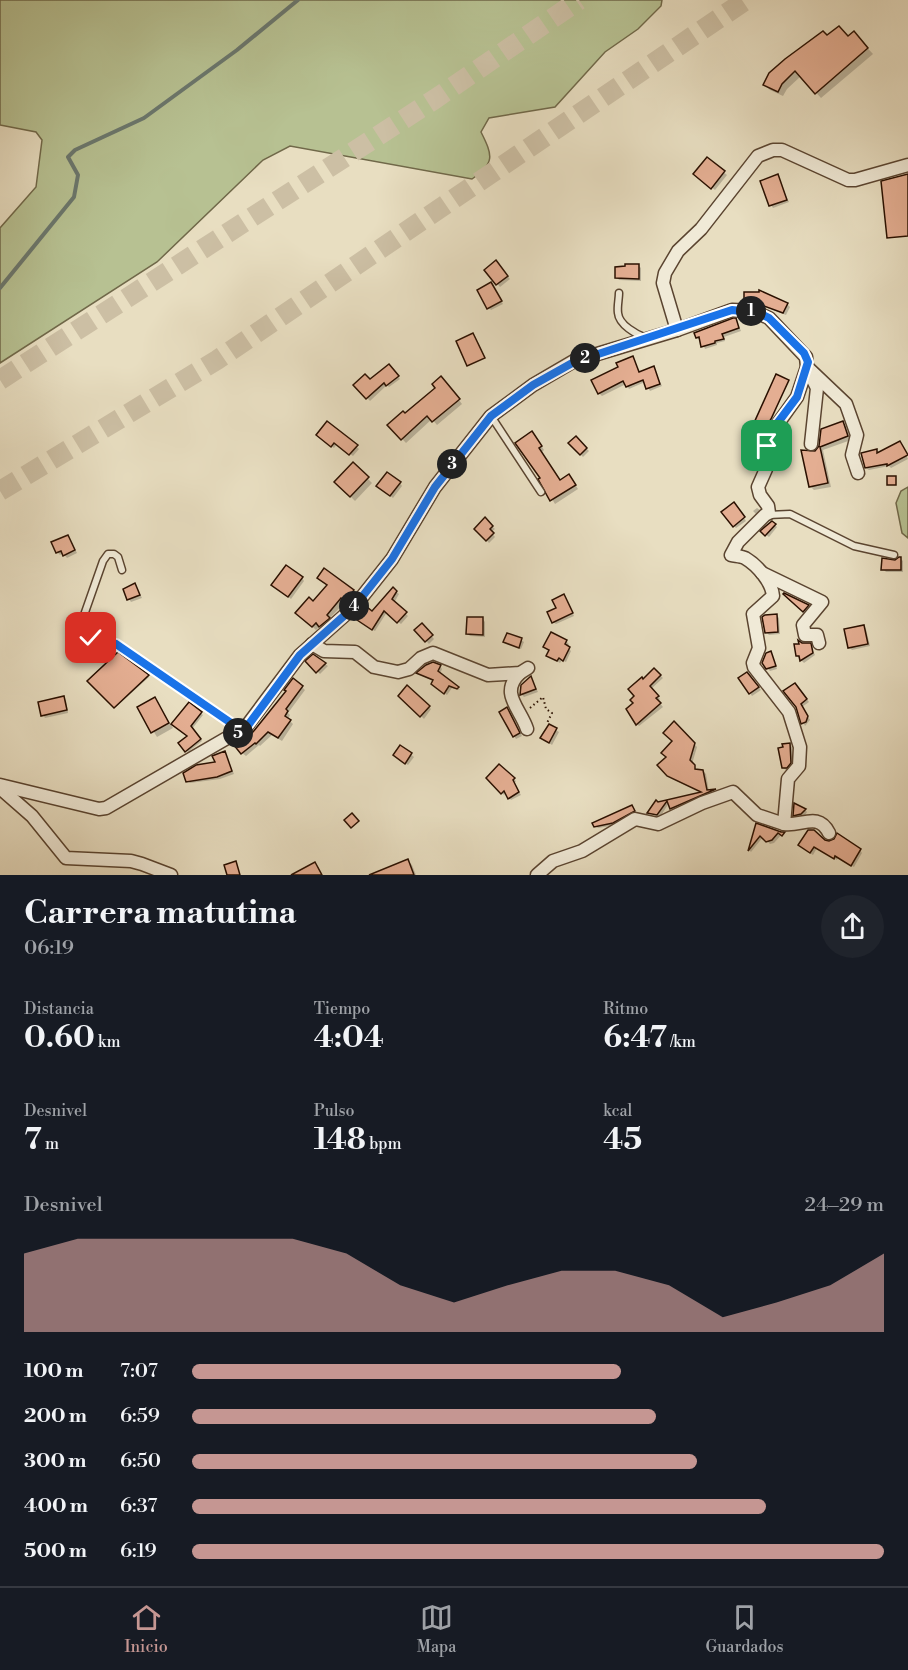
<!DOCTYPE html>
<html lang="es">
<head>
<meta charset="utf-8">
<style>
	body { margin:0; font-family:"Libre Bodoni",serif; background:#20242c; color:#f1f3f6; height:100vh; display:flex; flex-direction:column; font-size:22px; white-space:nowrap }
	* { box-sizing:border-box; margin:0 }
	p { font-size:20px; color:#9ea1a6 }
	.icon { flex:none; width:33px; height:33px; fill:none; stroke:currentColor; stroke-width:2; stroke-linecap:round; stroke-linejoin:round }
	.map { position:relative; height:875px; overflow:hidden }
	.details { display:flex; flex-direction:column; background:#171b24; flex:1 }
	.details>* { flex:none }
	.pin { position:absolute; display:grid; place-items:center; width:51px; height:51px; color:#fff; margin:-26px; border-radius:12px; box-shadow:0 3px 9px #0006 }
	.km { position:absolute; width:30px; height:30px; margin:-15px; border-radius:50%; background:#222; color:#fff; font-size:16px; line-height:30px; text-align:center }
	.round { display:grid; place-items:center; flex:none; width:63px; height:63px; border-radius:32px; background:#20242c }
	.summary { display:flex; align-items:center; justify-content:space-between; height:102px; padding:0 24px }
	h1 { font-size:33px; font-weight:800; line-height:45px }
	.stats { display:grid; grid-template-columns:repeat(3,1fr); gap:9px; height:102px; padding:6px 24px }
	.stats div { display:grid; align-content:center }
	.stats b { font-size:30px; font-weight:800 }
	.stats small { font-size:16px; font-weight:400 }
	.stats p { font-size:16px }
	.chart { height:168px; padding:12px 24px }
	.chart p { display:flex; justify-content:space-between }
	.chart svg { width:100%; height:108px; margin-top:6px; fill:#c59692; opacity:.7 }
	ul { padding:0 24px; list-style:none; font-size:20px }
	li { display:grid; grid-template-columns:96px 72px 1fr; align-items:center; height:45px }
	li i { height:15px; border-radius:8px; background:#c59692 }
	.tabs { display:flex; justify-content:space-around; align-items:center; height:84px; border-top:2px solid #363941; background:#171b24; font-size:16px; color:#9ea1a6 }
	.tabs a { display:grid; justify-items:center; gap:3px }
	.tabs .active { color:#c59692 }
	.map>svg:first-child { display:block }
	.green { fill:#b7c192; stroke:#706849; stroke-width:1.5 }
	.shadow { fill:#0003 }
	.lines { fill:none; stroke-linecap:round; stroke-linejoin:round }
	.stream { stroke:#6b776d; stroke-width:4 }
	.building { fill:#e4ae92; stroke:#2a1000; stroke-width:1.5 }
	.trunk-tunnel { stroke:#ccbfa4; stroke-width:20; stroke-dasharray:20 10; stroke-linecap:butt }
	.service-casing { stroke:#5a4430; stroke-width:9 }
	.minor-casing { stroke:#5a4430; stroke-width:15 }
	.path { stroke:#2a1000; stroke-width:2; stroke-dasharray:1.5 3; stroke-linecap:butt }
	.service { stroke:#f0ead7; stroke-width:6 }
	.minor { stroke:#f0ead7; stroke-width:12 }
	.route-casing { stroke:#fff; stroke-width:12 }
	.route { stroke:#1a73e8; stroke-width:8 }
</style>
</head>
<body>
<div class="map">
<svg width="908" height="875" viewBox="0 0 908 875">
	<rect width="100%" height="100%" fill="#e8dec1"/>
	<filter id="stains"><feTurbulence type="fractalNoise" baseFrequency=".00333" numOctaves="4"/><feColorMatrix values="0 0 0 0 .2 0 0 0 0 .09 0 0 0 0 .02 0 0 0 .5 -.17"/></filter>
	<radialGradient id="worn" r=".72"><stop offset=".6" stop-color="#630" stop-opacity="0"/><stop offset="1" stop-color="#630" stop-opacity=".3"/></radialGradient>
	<!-- green -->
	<g class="green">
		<path d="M0,0H662L661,6L638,29L605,52L555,107L489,118L481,132C493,156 495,163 472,179L290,146L263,160L157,262L0,363V228L36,187L42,140L36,132L0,125Z"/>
		<path d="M908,487V538L902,533L896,503L901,491Z"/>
	</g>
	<!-- shadow -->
	<g class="shadow">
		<path d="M827,37L859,39L873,54L821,98L801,76L787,89L783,96L770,90L765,85Z"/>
		<path d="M707,159L727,175L715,190L698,176Z"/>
		<path d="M777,176L789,202L773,208L771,205Z"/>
		<path d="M498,265L510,279L500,287L486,270Z"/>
		<path d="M638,265L641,268V281L619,280L617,277Z"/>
		<path d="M491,284L503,304L491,310L489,308Z"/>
		<path d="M745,302L787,304L790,307L786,315L760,305L748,304Z"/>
		<path d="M736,320L741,331L724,337L725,341L717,343V345L705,349L701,340L697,338Z"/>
		<path d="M632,358L640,373L654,368L662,386L650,391L645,382L629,389L626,384L602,396L599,393L620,368Z"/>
		<path d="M392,369L400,379L389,387L387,385L370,401L355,385L370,381Z"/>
		<path d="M788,381L772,420L762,433L761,438L752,434Z"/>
		<path d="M445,382L462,404L437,425L432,419L406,443L389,425Z"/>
		<path d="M843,422L846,426L851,440L823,450L831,487L814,490L811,487L803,452L814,453Z"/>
		<path d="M327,423L359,449L353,456L337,444L334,448L321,438Z"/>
		<path d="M535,436L544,450L541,453L561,481L572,480L578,489L555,504L540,479L542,478Z"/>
		<path d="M576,438L589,451L583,457L570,443Z"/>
		<path d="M900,443L908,459L891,468L889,466L869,470L866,468L876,451L879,454Z"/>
		<path d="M353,464L372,483L355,501L336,482Z"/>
		<path d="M400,483L402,486L393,498L381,488Z"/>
		<path d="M736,507L746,521L736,528L734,526Z"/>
		<path d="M757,508L760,510L756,514L753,511Z"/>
		<path d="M485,520L495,529L491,532L495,537L489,543L476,529Z"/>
		<path d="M772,523L777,527L769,537L762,532Z"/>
		<path d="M68,536L77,553L67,558L63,553L60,555L57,552Z"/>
		<path d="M901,559L903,561V572H886L883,569Z"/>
		<path d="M324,570L357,595L350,604L346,601L329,619L332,622L324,629L320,626L316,630L297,612L313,603L328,586L318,578Z"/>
		<path d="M302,578L304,581L291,599L276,587Z"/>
		<path d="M135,584L142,598L131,602L129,599Z"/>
		<path d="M393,589L399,594L394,603L408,616L401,624L387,612L375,631L358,621L372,613Z"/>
		<path d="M566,599L574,616L556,624L553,622L558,609Z"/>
		<path d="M776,615L779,618L780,634L769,635L766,632Z"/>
		<path d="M483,619L485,622V637L470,636L468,634Z"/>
		<path d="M422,625L434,639L429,644L416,630Z"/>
		<path d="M864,626L866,629L870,646L852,650L849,647Z"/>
		<path d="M521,640L524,642L521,649L505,642Z"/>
		<path d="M566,641L569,644L567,647L571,651L566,662L562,660L560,663L548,656L550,651L545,647Z"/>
		<path d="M810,645L815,655L804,663L797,656Z"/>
		<path d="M771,653L777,669L770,671L763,663Z"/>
		<path d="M118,654L149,677L116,707L89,681Z"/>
		<path d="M313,656L328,666L320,674L308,662Z"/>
		<path d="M440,666L442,669L440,674L460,690L452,688L447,695L435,686L434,681L418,674Z"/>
		<path d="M654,670L663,678L651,689L660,699L658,701L663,707L639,726L637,724L635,703Z"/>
		<path d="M750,676L761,690L752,696L750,693Z"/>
		<path d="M531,678L538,692L524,697L522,695L523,685Z"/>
		<path d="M302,687L305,690L288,713L290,715L288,719L293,724L282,741L272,735L260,746L259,745L246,756L242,753L254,733L288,691Z"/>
		<path d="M407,687L431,709L424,719L400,695Z"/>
		<path d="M798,687L809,702L802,707L810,720L805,726L797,707Z"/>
		<path d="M63,698L66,700L68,713L45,718L43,715Z"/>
		<path d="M154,699L173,728L157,737L139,708Z"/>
		<path d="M189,704L203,715L192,729L202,741L188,752L181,743L189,736Z"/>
		<path d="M509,712L522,736L516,739L514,736Z"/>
		<path d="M674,723L697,747L692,764L697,770L703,771L706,774L709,792L717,791L674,811L669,803L660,817L649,813L658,803L703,793L672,779L659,765L668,757L674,741Z"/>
		<path d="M549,726L559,732L552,745L542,738Z"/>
		<path d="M789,744L792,747L793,766L790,770H786L783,768Z"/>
		<path d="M401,747L414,757L408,765L397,757Z"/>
		<path d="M225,753L234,774L220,779L190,783L188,781L217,763Z"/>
		<path d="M500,766L516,781L514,784L521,795L511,800L506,793L504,795L488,778Z"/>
		<path d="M634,810L636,814L616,825L598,828L595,826Z"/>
		<path d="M805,810L807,812L804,817L797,818L795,815Z"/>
		<path d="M757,825L783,833L774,843L770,844L763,837L751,852L749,850Z"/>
		<path d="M826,842L860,850L862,853L854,867L838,857L837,860L817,848L813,855L802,848Z"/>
		<path d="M408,861L412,865L416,875H372Z"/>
	</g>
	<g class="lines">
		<!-- stream -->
		<path class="stream" d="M0,288L74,197L78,175L68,157L75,150L144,118L237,50L298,0"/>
	</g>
	<!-- building -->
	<g class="building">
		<path d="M839,26L848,36L854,31L868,48L815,94L795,71L782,84L778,92L763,85L769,73L785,59L823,31L827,35Z"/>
		<path d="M707,157L725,171L711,189L693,174Z"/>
		<path d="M778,174L787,200L769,206L760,181Z"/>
		<path d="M908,174V236L887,238L881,181Z"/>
		<path d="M496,260L508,276L496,285L484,270Z"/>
		<path d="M625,264H639V279L615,278V267L625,266Z"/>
		<path d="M491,282L502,301L487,309L477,290Z"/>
		<path d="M759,290L788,303L783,313L756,303L744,302V292H759Z"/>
		<path d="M733,318H736L739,328L722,334L724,339L715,341V343L701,347L699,337L696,338L694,333Z"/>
		<path d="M473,333L485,358L467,366L456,341Z"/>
		<path d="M633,356L639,372L654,366L660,384L646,389L643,380L626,387L623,381L598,394L591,380L618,367L616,363Z"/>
		<path d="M389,364L399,376L386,386L384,383L366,399L353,385L365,374L370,379Z"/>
		<path d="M776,374L789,380L771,419L762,432L760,439L749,434Z"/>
		<path d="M441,376L460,399L432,422L427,416L401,440L387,425L403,411L405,413L435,388L432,384Z"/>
		<path d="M327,421L358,445L349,455L334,443L331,447L316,435Z"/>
		<path d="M843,421L848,436L820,447L828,483L809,487L801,450L815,451L819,446L821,429Z"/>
		<path d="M532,431L542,446L539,448L560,480L569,474L576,485L550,501L538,479L540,478L515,443Z"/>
		<path d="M576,436L587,448L580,455L568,443Z"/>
		<path d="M900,441L908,455L887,466V464L865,468L861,453L877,449V453Z"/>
		<path d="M353,462L369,477L350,497L334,482Z"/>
		<path d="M387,472L401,482L390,496L376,486Z"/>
		<rect x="887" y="476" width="9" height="9"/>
		<path d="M734,502L745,517L733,527L721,512Z"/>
		<path d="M485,517L493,526L490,529L494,533L486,541L474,529Z"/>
		<path d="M772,521L776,524L765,536L760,531Z"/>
		<path d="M68,535L75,550L63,556L61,551L56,553L51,542Z"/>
		<path d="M899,557H901V570H881L882,558L895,560Z"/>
		<path d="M286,565L303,577L288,597L271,585Z"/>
		<path d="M324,568L354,590L346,602L341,598L327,615L330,618L319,627L316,623L312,627L295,613L309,597L313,601L327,585L317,578Z"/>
		<path d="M135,583L140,595L127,600L123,589Z"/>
		<path d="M393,587L397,591L392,599L407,612L397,623L384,611L372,630L354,618L367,607L372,611Z"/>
		<path d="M784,593L809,605L803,612L783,594Z"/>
		<path d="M564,594L573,613L552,623L547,612L556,608L552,600Z"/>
		<path d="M777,614L778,632L765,633L762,617L765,615Z"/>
		<path d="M467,617H483V635L466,634Z"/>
		<path d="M422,623L433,635L425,642L414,630Z"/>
		<path d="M864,625L868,644L848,648L844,629Z"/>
		<path d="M551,632L567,640L565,644L570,647L563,661L559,658L557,661L546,656L549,650L543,647Z"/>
		<path d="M507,633L522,638L519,648L503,642Z"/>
		<path d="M798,640L802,643H811L813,653L800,661L799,656H796L794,644H799Z"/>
		<path d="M771,651L776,666L766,669L762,663L766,653Z"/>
		<path d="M118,652L149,675L114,708L87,681Z"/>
		<path d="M313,654L326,663L316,673L305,661Z"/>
		<path d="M433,662L441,665L438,671L459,687L457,689L449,686L444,694L431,684L433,680L416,673L426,665Z"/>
		<path d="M654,668L661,675L650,686L659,696L656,698L661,703L636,725L626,709L633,703L630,700L634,696L628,689L642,677L643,679Z"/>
		<path d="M747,672L759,687L749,694L738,678Z"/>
		<path d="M531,676L536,689L520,695L521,685Z"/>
		<path d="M293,678L303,686L286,709L288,711L285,716L291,720L278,738L268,732L256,744L255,743L241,754L233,744L253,732L286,691L284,690Z"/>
		<path d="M795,683L807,699L801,704L808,716L806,722L801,724L796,707L783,691Z"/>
		<path d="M407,685L430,706L420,717L398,696Z"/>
		<path d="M64,696L67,710L41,716L38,702Z"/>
		<path d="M155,697L169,723L151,733L137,707Z"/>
		<path d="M189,702L202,712L191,726L201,739L185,752L178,743L187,736L171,724Z"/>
		<path d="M507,707L520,733L513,737L499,712Z"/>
		<path d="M674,721L695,743L690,760L695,765V769L703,770L707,790L716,789L670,809L667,801L657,815L647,813L656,800L658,802L701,792L667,776L657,765L666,757L661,753L672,741L663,733Z"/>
		<path d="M549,724L557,728L549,743L540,738Z"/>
		<path d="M790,743L791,763L787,768H782L778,748L783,747L782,744Z"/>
		<path d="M400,745L412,753L405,764L393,755Z"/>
		<path d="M225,751L232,771L217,777L186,782L183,773L196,765L215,762L212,756Z"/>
		<path d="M499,764L515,778L513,780L519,792L508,799L504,791L501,794L486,778Z"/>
		<path d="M794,803L806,809L801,814L793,816Z"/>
		<path d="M632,805L635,811L613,823L594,827L592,823Z"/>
		<path d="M352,813L359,821L351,828L344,820Z"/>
		<path d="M756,823L781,832H785L782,836L778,833L772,840L766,842L760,836L748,851Z"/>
		<path d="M808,830H814L825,840L829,841L834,839L837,833L861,849L851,866L835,856L834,859L814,847L810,853L798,845Z"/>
		<path d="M408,859L414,875H369Z"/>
		<path d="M236,861L240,875H227L224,865Z"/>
		<path d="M315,862L322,875H291Z"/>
	</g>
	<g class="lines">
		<!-- trunk-tunnel -->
		<g class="trunk-tunnel">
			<path d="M0,380L435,99L579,0"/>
			<path d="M0,491L217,360L746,0"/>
		</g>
		<defs>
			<g id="service">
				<path d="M619,293C619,299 617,307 618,313C619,325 636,334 646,338"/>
				<path d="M491,416L541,492"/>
				<path d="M768,515L790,514L854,546L894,555"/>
				<path d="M122,570L118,557L114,554H108L103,561L83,618L84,631L91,637L116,644L231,722L236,734"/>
			</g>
			<g id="minor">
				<path d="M677,330L732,310L753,311L769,318L806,357L807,367L797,397L769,436L766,469L758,487L760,495L768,506L769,513L765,515L738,542L731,555C735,556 741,556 745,558C757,565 772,582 773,596L753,614L759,648L753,663L754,667L789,712L800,747L799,766L788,779L784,824C801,827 818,811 829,833"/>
				<path d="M807,367L846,404L857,435L852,455L858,473"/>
				<path d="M810,374L817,388L811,444"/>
				<path d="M762,573L822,602L803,625L805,635H817L819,643"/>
				<path d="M312,644L324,651L355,652L374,667L398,672L409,669L421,658L433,653L488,675L520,673L528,668"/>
				<path d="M520,673C499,693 520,708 527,729"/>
				<path d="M0,785L99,809L106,808L246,727L300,655L354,607L392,559L435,487L491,416L533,385L574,361L677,330L663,283L665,273L678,251L701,229L758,156L773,150H782L848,180H855L908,165"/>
				<path d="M0,788L32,816L66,858L131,861L142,864L171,875"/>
				<path d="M537,875L553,861L582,851L635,819L658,824L702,803L733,792L757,815L784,824"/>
			</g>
		</defs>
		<!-- service casing -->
		<use href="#service" class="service-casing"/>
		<!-- minor casing -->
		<use href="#minor" class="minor-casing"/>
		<!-- path -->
		<path class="path" d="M530,708L543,697L546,709L552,713L547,723"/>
		<!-- service -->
		<use href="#service" class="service"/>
		<!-- minor -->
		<use href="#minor" class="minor"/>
	</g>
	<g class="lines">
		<defs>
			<path id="route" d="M91,638L116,644L231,723L236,734L249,724L300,655L354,607L392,559L435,487L491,416L533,385L574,362L732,310L759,313L769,318L804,353L808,362L797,397L773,429L767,446"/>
		</defs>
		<!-- route casing -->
		<use href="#route" class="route-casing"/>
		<!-- route -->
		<use href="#route" class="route"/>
	</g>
	<rect width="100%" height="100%" filter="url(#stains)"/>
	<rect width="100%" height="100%" fill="url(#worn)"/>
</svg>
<div class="pin" style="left:767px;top:446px;background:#1e9e55"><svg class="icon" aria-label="arrive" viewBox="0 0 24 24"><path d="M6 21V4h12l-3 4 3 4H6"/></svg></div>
<div class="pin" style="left:91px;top:638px;background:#d93025"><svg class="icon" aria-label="check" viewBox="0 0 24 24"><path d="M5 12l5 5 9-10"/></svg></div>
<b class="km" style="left:751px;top:311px">1</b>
<b class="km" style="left:585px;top:358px">2</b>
<b class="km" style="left:452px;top:464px">3</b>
<b class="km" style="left:354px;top:606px">4</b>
<b class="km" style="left:238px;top:733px">5</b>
</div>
<section class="details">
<div class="summary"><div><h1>Carrera matutina</h1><p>06:19</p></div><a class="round"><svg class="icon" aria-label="share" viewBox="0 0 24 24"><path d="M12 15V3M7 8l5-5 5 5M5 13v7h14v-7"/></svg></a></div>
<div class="stats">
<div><p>Distancia</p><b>0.60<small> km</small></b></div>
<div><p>Tiempo</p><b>4:04</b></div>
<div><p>Ritmo</p><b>6:47<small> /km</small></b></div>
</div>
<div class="stats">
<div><p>Desnivel</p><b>7<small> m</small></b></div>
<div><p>Pulso</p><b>148<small> bpm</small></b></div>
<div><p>kcal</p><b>45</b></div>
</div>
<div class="chart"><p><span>Desnivel</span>24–29 m</p>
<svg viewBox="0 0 160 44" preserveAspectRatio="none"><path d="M0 44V12L10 6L20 6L30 6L40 6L50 6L60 12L70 25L80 32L90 25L100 19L110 19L120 25L130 38L140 32L150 25L160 12V44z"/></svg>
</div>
<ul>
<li><b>100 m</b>7:07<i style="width:62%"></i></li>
<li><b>200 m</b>6:59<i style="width:67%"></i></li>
<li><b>300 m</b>6:50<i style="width:73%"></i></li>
<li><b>400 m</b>6:37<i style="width:83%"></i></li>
<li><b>500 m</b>6:19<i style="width:100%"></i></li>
</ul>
</section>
<nav class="tabs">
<a class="active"><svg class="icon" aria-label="home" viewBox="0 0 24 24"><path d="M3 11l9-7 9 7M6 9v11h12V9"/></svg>Inicio</a>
<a><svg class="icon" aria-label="map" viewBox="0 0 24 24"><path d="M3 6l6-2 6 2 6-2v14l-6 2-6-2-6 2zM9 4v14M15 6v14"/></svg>Mapa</a>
<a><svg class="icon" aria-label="saved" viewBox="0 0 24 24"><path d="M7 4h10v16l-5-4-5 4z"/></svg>Guardados</a>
</nav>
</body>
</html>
